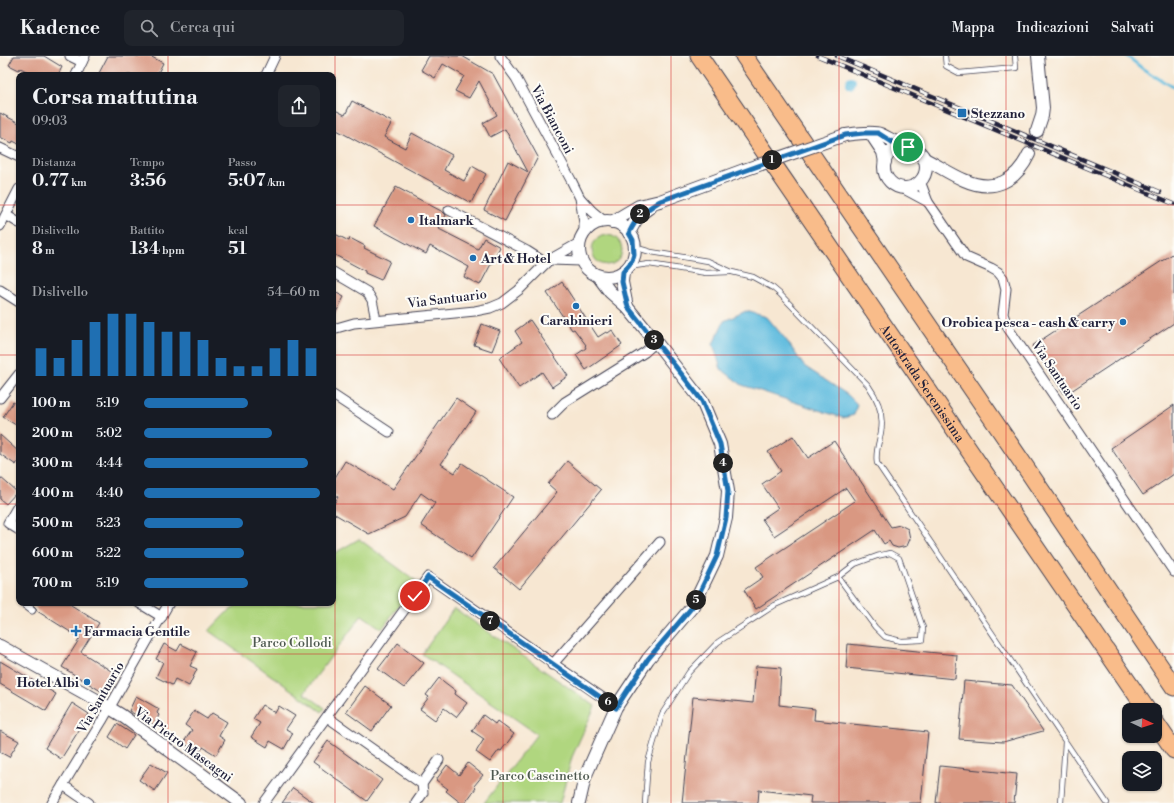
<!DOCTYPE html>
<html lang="it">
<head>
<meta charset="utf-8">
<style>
	body { margin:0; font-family:"Libre Bodoni",serif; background:#20242c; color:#f1f3f6; height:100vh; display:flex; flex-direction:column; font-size:15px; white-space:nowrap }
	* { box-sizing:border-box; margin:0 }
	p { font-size:13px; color:#9ea1a6 }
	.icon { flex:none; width:22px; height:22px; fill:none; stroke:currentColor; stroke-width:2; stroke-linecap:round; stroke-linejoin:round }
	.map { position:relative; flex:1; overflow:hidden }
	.details { position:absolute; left:16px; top:16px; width:320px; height:534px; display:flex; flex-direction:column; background:#171b24; border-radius:8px; box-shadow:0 1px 3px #0004 }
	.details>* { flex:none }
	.needle { width:26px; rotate:94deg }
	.fabs { position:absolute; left:1122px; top:647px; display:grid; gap:8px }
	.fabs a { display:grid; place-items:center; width:40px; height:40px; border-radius:8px; background:#171b24; box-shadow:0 1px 3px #0004; font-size:20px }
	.pin { position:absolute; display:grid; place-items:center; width:34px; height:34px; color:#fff; margin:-17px; border:2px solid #fff; border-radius:50%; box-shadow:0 1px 4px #0007 }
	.km { position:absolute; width:20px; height:20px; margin:-10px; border-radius:50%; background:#222; color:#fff; font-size:11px; line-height:20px; text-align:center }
	.round { display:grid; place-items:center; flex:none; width:42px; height:42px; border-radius:8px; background:#20242c }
	.overview { display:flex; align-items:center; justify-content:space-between; height:68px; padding:0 16px }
	h1 { font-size:22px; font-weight:800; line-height:30px }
	.metrics { display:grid; grid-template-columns:repeat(3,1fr); gap:6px; height:68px; padding:4px 16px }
	.metrics div { display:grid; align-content:center }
	.metrics b { font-size:17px; font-weight:800 }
	.metrics small { font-size:11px; font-weight:400 }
	.metrics p { font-size:11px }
	.chart { height:112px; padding:8px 16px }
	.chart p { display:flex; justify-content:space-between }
	.chart svg { width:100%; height:72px; margin-top:4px; stroke:#1f6fb2; stroke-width:6 }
	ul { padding:0 16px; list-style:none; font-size:13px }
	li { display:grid; grid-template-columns:64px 48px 1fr; align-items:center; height:30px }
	li i { height:10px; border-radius:5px; background:#1f6fb2 }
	header { display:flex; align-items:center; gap:24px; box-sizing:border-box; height:56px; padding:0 20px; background:#171b24; border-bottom:1px solid #363941 }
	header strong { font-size:19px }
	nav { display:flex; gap:22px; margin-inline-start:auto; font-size:14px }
	.search { width:280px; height:36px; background:#20242c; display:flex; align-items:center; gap:10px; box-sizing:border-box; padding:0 14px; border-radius:8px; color:#9ea1a6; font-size:15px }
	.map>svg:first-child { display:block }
	.green { fill:#b0d67f; stroke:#697c5d }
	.water { fill:#60bcde; stroke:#416f8c }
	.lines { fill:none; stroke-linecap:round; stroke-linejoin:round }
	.stream { stroke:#60bcde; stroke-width:3 }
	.canal { stroke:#60bcde; stroke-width:10 }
	.building { fill:#d99882 }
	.tertiary-tunnel { stroke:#ccc0b4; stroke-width:12; stroke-dasharray:12 6; stroke-linecap:butt }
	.service-casing { stroke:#424052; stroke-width:6 }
	.pedestrian-casing { stroke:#424052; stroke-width:9 }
	.minor-casing { stroke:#424052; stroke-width:11 }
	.tertiary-casing { stroke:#424052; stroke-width:14 }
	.motorway-casing { stroke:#424052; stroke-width:19 }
	.service { stroke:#fff; stroke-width:4.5 }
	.pedestrian { stroke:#fff; stroke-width:7 }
	.minor { stroke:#fff; stroke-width:9 }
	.tertiary { stroke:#fff; stroke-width:12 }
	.motorway { stroke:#f9bc8a; stroke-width:17 }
	.rail-casing { stroke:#22223b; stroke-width:4.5 }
	.rail { stroke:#fdfcf7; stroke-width:3; stroke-dasharray:9; stroke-linecap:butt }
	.tertiary-bridge-casing { stroke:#424052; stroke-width:14; stroke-linecap:butt }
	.tertiary-bridge { stroke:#fff; stroke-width:12 }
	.route-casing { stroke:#fff; stroke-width:8 }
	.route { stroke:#1f6fb2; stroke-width:5 }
	.grid { fill:none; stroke:#d62828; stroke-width:1; stroke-opacity:0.55 }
	.poi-dot { fill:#1f6fb2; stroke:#fdfcf7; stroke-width:1.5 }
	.labels { text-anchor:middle; stroke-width:4; stroke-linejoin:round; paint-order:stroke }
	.poi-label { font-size:13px; font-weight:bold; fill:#22223b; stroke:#fdfcf7; text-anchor:start }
	.street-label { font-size:13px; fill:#22223b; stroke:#fdfcf7 }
	.park-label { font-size:13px; fill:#4d584f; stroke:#fdfcf7 }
</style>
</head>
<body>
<header>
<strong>Kadence</strong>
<div class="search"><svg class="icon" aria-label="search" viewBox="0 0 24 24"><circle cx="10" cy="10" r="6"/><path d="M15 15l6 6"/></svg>Cerca qui</div>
<nav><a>Mappa</a><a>Indicazioni</a><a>Salvati</a></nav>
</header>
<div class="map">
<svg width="1174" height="747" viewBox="0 0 1174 747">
	<rect width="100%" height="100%" fill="#fdfcf7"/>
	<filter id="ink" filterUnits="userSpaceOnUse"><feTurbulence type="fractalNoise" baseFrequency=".025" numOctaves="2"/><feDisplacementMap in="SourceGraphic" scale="8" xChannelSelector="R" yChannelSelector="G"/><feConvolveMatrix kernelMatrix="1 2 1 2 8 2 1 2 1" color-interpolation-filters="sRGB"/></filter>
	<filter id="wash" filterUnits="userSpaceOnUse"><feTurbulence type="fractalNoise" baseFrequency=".012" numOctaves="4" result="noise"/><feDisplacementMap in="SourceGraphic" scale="16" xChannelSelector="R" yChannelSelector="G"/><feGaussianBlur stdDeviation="0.9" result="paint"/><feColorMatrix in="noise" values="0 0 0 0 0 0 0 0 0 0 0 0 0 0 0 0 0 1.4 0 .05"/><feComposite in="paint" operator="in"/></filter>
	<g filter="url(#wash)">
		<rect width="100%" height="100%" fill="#f7e7d2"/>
		<!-- green -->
		<g class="green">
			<circle cx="607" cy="194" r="15"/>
			<path d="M359,483L416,525L382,573L362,559L304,637L325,652L322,656L209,575L225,558L241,547H333V498Z"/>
			<path d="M454,552L595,650L572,701L560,747H484L537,678L422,598Z"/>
		</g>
		<!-- water -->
		<path class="water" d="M746,255L767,261L787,285L804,310L848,339L857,348L854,359L843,362L742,329L721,313L713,288L724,265Z"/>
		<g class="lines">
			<!-- stream -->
			<path class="stream" d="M1127,0L1143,13L1174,32"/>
			<!-- canal -->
			<path class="canal" d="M850,28L851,25"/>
		</g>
		<g id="blocks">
			<!-- building -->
			<g class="building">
				<path d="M14,0H44L62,11L58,19H35L20,12L19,14L9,9Z"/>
				<path d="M108,0H150L163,7L157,19H98Z"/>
				<path d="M429,0H462L493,18L538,101L505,165L484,154L508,105L528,116L505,73L490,81L483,67L497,59L479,25L469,42L455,35L464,20L443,8L435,22L421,14Z"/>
				<path d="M352,45L392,66L384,81L405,92L412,77L452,99L444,114L464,125L472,110L486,118L471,147L333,72V53L345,59Z"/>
				<path d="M0,57L19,67V88L13,85L12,87L0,81Z"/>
				<path d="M396,131L443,156L446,159L439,173L478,193L484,182L500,191L480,229L464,221L469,211L430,190L426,198L374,170Z"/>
				<path d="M333,177L349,185L350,182L365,190L364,192L390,205L381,224L365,217V215L333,198Z"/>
				<path d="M1174,197V267L1065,339L1032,290Z"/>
				<path d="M562,226L598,281L606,276L608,277L612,274L622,289L586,314L576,299L586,292L585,290L586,289L574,273L572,274L547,237Z"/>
				<path d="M333,235L344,241L333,262Z"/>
				<path d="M530,264L568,320L552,331L542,316L519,332L499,302L522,286L515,275Z"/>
				<path d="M482,268L500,275L492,295L474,289Z"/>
				<path d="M456,342L476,356L441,408L455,417L462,407L513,441L471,503L421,469L435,447L421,437L405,461L369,478L333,457V449L338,441L333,438V425L345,405L393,433Z"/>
				<path d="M13,346L19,350V371L3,361Z"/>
				<path d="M1174,349V418L1143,439L1111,392Z"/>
				<path d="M0,379L19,396V403L16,409L0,398Z"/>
				<path d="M793,380L808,402L834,385L891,471L900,469L908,473L910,483L907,490L898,492L892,490L889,485L884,488L875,474L756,553L744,534L763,521L756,511L855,445L846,432L774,480L762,463L778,452L762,428L781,415L768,396Z"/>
				<path d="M567,405L601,434L519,533L494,512L557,436L548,428Z"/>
				<path d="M0,421L17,436L6,448L0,443Z"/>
				<path d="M31,547H68L99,567L81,596L116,618L104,637L62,611L80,582L37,555L36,552Z"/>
				<path d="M398,587L424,607L404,632L378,613Z"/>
				<path d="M164,588L177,595L181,588L197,596L190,610L197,613L189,630L175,623L172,629L156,621L163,606L156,603Z"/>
				<path d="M848,588L957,599L955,623L846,612Z"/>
				<path d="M0,605L56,638L46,655L0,628Z"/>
				<path d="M756,610L781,612L779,649L815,653L814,664L928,676L921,747H810L811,740L759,734L758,747H682L693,641L753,647Z"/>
				<path d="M439,622L456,635L455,638L467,647L456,661L444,652L435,664L420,653L429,641L426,639Z"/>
				<path d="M964,625L1012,629L1043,675L1003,686L959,683Z"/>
				<path d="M365,630L391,649L372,675L346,656Z"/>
				<path d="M136,640L159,653L157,657L159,659L154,669L129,655Z"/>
				<path d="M72,647L89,658L61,703L45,692Z"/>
				<path d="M262,649L275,657L279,650L295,660L286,673L293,677L284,693L270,685L267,691L251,681L260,667L253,663Z"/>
				<path d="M194,655L207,663L212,657L227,666L219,680L225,684L216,699L203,691L199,697L183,687L192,674L185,669Z"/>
				<path d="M483,659L495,668L497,665L514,678L501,695L499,694L490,706L476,696L484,683L472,675Z"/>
				<path d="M117,668L134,679L125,693L109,681Z"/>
				<path d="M0,675L19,685L9,701L0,696Z"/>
				<path d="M328,685L382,724L367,745L313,706Z"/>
				<path d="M151,707L167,717L155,735L139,724Z"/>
				<path d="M468,707L483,719L474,730L476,732L465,747H461L446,735L448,733L436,724L447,709L459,719Z"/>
				<path d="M940,710L1017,718L1014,747H936Z"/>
				<path d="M293,732L314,747H282Z"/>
			</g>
		</g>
	</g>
	<g filter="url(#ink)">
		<use href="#blocks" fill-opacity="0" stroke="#424052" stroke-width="1"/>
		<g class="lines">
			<!-- tertiary-tunnel -->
			<path class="tertiary-tunnel" d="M1029,98L1037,75"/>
			<defs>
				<g id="service">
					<path d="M945,0L946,10L959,17L1016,12L1015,0"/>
					<path d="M634,191L651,196L708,205L732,216L753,221L773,232L780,238L868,329C878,343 884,359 881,376C879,387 875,396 877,407L1107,747"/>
					<path d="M628,211L649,208L706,217L730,216"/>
					<path d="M645,747L648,706L662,658L689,616L718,586L775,549L838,521L855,508L877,500L890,497L899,502L923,572L922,584L901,585L885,581L875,571L838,521"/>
					<path d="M1061,747L1065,686"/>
				</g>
				<path id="pedestrian" d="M24,548L32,554"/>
				<g id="minor">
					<path d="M70,0L82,6"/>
					<path d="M500,0L516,22L571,124L580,142L584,167V177"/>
					<path d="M76,19L85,0"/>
					<path d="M266,19L275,0"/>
					<path d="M0,92L19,101"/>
					<path d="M920,125L928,146L966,201L991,212L998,216L1003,222L1006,233L1003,258L1008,272L1174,516"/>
					<path d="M902,132L928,146"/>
					<path d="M581,143L592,155L604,165"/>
					<path d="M449,154L527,195L546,207"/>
					<path d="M6,159L19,167"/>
					<path d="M0,170L19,133"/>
					<path d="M551,204L581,205"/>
					<path d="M333,216L367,236L372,244L376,264"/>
					<path d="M0,234L19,246"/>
					<path d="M333,273L354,267L475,255L490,252L502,247L519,234L549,204L579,187"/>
					<path d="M333,339L389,376"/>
					<path d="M0,342L19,318"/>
					<path d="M552,359L565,346L645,296L656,286"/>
					<path d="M19,448L8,467L19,474"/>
					<path d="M139,547L162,561"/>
					<path d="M552,609L660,486"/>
					<path d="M327,661L422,728L423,737L416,747"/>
					<path d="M422,728L439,704"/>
					<path d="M63,729L89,747"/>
					<path d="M52,747L102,665L169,547"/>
					<path d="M264,747L428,521L616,651"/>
				</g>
				<g id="tertiary">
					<path d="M1037,75L1042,60L1043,52L1038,0"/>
					<path d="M871,78L883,96L885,106"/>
					<path d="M845,79C853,78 872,75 880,78C889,82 896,87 906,90"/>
					<circle cx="905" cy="111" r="21"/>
					<path d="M923,102C937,109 950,118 964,124C993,137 1016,126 1029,98"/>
					<circle cx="607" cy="193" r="28"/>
					<path d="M612,166L639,150L660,145L744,114"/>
					<path d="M629,177C635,165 639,158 650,151"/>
					<path d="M623,216L622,226L627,251"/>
					<path d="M0,590L95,643L121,659L241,747"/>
					<path d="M579,747L585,721L616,651L648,603L693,550L717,500L726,462L728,435L720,388L702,345L656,286L627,251L610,236L598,220"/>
				</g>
				<g id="motorway">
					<path id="s1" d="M699,0L1147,654"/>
					<path d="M744,0L1022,406L1174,631"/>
					<path d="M1155,666L1174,694"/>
				</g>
			</defs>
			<!-- service casing -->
			<use href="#service" class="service-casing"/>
			<!-- pedestrian casing -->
			<use href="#pedestrian" class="pedestrian-casing"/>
			<!-- minor casing -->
			<use href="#minor" class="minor-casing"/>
			<!-- tertiary casing -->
			<use href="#tertiary" class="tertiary-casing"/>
			<!-- motorway casing -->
			<use href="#motorway" class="motorway-casing"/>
			<!-- service -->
			<use href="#service" class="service"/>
			<!-- pedestrian -->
			<use href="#pedestrian" class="pedestrian"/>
			<!-- minor -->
			<use href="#minor" class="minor"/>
			<!-- tertiary -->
			<use href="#tertiary" class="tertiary"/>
			<!-- motorway -->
			<use href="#motorway" class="motorway"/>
			<defs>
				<g id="rail">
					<path d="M818,0L1174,148"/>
					<path d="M837,0L1160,136"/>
				</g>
			</defs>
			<!-- rail casing -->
			<use href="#rail" class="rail-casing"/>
			<!-- rail -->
			<use href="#rail" class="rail"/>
			<defs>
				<path id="tertiary-bridge" d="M744,114L845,79"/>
			</defs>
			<!-- tertiary-bridge casing -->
			<use href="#tertiary-bridge" class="tertiary-bridge-casing"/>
			<!-- tertiary-bridge -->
			<use href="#tertiary-bridge" class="tertiary-bridge"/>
		</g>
	</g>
	<g class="lines" filter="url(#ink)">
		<defs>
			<path id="route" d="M415,540L428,521L616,652L648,603L693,550L717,500L726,462L728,435L720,388L702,345L683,320L628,251L622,226L623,216L632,205L634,198L633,184L629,177C638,159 643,156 660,145L845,79L864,77H878L892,86L908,91"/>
		</defs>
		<!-- route casing -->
		<use href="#route" class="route-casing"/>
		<!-- route -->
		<use href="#route" class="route"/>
	</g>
	<!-- grid -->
	<path class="grid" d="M168,0V19M335,0V747M503,0V747M671,0V747M839,0V747M1006,0V747M0,149H19M333,149H1174M0,299H19M333,299H1174M0,448H19M333,448H1174M168,547V747M0,598H1174"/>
	<!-- markers -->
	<g class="poi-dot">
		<rect x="957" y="52" width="10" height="10" rx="2"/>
		<circle cx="411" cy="164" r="4"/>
		<circle cx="473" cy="202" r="4"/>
		<circle cx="576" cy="250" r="4"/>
		<circle cx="1123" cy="266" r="4"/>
		<path d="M74 569h4v4h4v4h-4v4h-4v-4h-4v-4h4z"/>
		<circle cx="87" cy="626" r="4"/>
	</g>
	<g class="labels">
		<!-- poi labels -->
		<g class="poi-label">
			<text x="971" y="62">Stezzano</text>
			<text x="419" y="169">Italmark</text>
			<text x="481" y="207">Art &amp; Hotel</text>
			<text x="576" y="269" text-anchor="middle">Carabinieri</text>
			<text x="1115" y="271" text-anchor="end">Orobica pesca - cash &amp; carry</text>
			<text x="84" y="580">Farmacia Gentile</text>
			<text x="79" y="631" text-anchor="end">Hotel Albi</text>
		</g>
		<!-- street labels -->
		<g class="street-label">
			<text transform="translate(553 63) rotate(62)" y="5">Via Bianconi</text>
			<text transform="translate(447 242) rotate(-7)" y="5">Via Santuario</text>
			<text transform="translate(1058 319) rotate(56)" y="5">Via Santuario</text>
			<text dy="5" stroke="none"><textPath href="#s1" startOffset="396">Autostrada Serenissima</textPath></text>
			<text transform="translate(100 641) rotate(-60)" y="5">Via Santuario</text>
			<text transform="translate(184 688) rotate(36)" y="5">Via Pietro Mascagni</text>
		</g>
		<!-- park labels -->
		<g class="park-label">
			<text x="292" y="591">Parco Collodi</text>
			<text x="540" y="724">Parco Cascinetto</text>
		</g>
	</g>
</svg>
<div class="fabs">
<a><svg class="needle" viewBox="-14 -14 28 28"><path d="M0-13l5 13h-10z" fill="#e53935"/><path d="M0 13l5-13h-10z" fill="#9ea1a6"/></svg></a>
<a><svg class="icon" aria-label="layers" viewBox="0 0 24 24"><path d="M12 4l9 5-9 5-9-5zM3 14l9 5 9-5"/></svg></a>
</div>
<div class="pin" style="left:908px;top:91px;background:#1e9e55"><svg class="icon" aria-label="arrive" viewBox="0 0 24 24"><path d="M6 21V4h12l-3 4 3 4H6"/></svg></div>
<div class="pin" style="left:415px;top:540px;background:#d93025"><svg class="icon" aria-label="check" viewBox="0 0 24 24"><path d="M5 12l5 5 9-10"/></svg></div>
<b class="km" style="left:772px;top:104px">1</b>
<b class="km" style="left:640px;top:158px">2</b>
<b class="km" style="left:654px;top:284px">3</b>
<b class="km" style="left:723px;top:407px">4</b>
<b class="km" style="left:696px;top:544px">5</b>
<b class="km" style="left:608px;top:646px">6</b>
<b class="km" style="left:490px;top:565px">7</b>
<section class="details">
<div class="overview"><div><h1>Corsa mattutina</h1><p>09:03</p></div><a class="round"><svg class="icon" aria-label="share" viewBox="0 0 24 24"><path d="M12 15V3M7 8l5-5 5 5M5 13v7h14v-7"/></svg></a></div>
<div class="metrics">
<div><p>Distanza</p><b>0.77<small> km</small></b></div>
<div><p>Tempo</p><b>3:56</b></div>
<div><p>Passo</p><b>5:07<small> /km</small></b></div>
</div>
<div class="metrics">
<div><p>Dislivello</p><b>8<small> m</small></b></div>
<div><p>Battito</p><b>134<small> bpm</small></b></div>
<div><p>kcal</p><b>51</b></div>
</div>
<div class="chart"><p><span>Dislivello</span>54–60 m</p>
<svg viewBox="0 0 160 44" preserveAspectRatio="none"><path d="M5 44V27M15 44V33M25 44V22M35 44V11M45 44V6M55 44V6M65 44V11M75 44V17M85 44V17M95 44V22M105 44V33M115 44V38M125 44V38M135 44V27M145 44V22M155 44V27"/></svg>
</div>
<ul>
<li><b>100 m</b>5:19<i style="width:59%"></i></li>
<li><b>200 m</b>5:02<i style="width:73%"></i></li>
<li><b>300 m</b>4:44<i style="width:93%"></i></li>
<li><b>400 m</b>4:40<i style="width:100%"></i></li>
<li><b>500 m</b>5:23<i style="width:56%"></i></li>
<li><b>600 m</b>5:22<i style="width:57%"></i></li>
<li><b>700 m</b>5:19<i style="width:59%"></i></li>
</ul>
</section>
</div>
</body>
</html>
